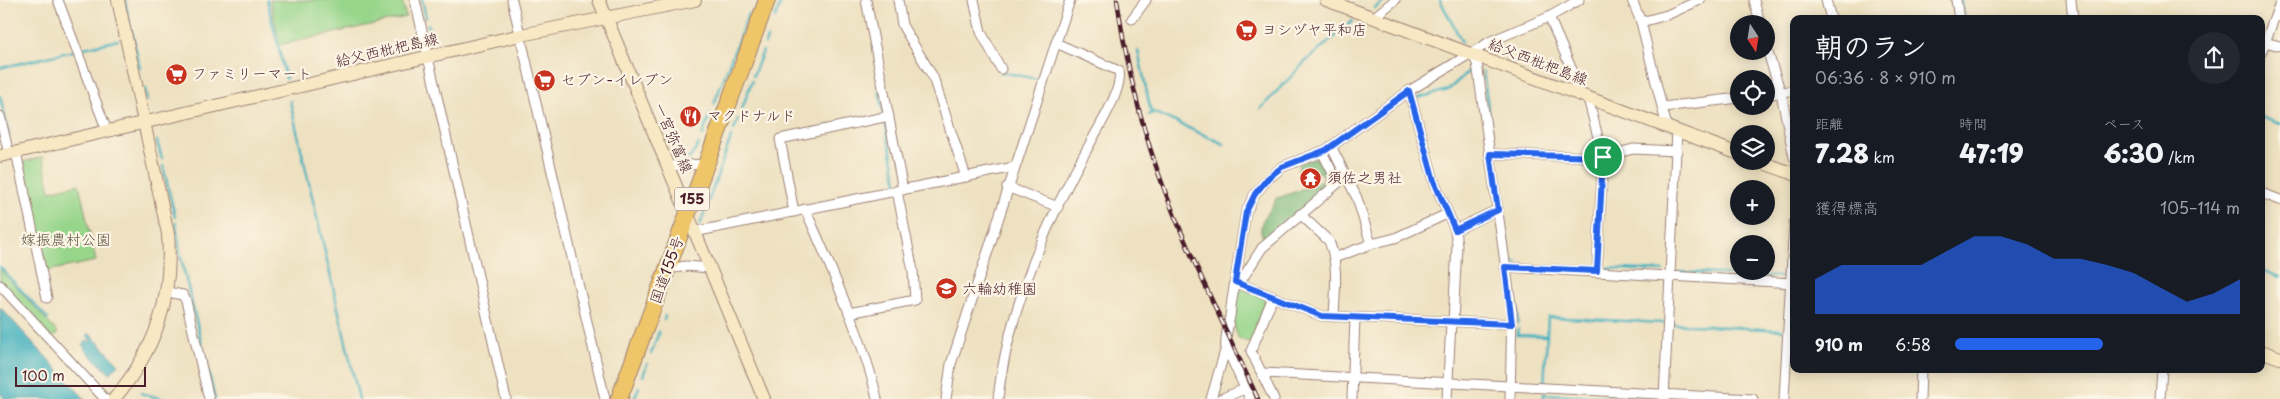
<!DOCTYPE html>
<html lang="ja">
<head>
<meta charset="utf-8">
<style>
	body { margin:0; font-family:"Playpen Sans","Klee One",sans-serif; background:#242831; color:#f1f3f6; height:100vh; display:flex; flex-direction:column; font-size:19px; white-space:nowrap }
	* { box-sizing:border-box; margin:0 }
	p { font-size:16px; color:#9ea1a6 }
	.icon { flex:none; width:28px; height:28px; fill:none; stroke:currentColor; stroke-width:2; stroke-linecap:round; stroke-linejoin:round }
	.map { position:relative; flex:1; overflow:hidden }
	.panel { position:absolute; left:1790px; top:15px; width:475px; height:358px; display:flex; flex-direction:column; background:#171b24; border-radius:10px; box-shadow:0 2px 12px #0003 }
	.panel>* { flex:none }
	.needle { width:32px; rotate:168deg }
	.controls { position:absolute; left:1730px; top:15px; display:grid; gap:10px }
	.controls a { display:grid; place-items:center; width:45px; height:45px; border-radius:50%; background:#171b24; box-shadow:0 2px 12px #0003; font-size:25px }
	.scale { position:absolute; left:15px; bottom:12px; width:131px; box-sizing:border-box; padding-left:5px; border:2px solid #4a1f2b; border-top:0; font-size:14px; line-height:18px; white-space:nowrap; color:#4a1f2b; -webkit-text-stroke:4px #fcf5e5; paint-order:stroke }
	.pin { position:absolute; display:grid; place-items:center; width:42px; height:42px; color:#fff; margin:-21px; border:2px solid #fff; border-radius:50%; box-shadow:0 1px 5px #0007 }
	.round { display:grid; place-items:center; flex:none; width:52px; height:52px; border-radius:26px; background:#242831 }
	.head { display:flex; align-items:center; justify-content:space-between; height:85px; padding:0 25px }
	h1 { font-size:28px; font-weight:800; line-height:38px }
	.stats { display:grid; grid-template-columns:repeat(3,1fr); gap:8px; height:85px; padding:5px 25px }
	.stats div { display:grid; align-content:center }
	.stats b { font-size:25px; font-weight:800 }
	.stats small { font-size:14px; font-weight:400 }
	.stats p { font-size:14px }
	.chart { height:140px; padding:10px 25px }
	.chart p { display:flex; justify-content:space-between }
	.chart svg { width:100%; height:90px; margin-top:5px; fill:#2563eb; opacity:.7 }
	ul { padding:0 25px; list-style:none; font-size:16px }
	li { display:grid; grid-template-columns:80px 60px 1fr; align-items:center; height:38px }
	li i { height:12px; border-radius:6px; background:#2563eb }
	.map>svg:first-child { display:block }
	.green { fill:#96d58a; stroke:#707a5a }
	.forest { fill:#78b676; stroke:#616a50 }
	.water { fill:#41b0bd; stroke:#466874 }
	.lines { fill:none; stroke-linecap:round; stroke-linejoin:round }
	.stream { stroke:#41b0bd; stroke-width:2.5 }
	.street-casing { stroke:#9c8076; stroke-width:11 }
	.secondary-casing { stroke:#9c8076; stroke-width:14 }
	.highway-casing { stroke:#9c8076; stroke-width:18 }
	.street { stroke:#fff; stroke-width:9 }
	.secondary { stroke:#f8e8c3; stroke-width:12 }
	.highway { stroke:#eec569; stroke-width:16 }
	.rail-casing { stroke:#4a1f2b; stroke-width:4.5 }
	.rail { stroke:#fcf5e5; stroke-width:2.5; stroke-dasharray:8; stroke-linecap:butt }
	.route-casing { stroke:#fff; stroke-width:10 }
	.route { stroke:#2563eb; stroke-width:6 }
	.labels { text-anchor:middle; stroke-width:4.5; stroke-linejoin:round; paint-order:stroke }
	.shield { fill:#fcf5e5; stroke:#7f5f63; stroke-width:1 }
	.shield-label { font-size:14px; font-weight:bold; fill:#4a1f2b }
	.poi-label { font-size:15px; fill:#4a1f2b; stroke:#fcf5e5; text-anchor:start }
	.street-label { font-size:15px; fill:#4a1f2b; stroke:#fcf5e5 }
	.park-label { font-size:15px; fill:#615648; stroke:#fcf5e5 }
</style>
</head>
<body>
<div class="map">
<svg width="2280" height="399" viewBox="0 0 2280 399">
	<rect width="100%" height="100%" fill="#fcf5e5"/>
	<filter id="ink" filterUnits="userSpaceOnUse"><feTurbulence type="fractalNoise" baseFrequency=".02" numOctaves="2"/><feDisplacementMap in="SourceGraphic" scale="10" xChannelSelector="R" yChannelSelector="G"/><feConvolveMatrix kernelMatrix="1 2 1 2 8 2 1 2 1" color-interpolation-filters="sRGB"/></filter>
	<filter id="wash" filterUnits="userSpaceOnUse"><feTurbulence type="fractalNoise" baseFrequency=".0096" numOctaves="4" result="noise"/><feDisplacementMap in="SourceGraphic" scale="20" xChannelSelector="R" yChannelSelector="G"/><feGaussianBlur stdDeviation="1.12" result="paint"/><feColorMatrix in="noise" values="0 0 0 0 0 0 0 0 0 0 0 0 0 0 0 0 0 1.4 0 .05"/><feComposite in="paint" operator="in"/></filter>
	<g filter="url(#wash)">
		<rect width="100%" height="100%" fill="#eee1c1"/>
		<!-- green -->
		<g class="green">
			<path d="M270,0H402L406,17L280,45Z"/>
			<path d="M43,157L50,191L79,184L96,261L47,271L23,162Z"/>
			<path d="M0,269L58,333L52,338L0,281Z"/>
			<path d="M1243,289L1264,298L1265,302L1250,342L1239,339C1230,319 1232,311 1240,291Z"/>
		</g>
		<!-- forest -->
		<path class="forest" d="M1321,157L1333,182L1274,234L1262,236C1256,219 1272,213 1276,198C1283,197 1320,182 1324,178L1322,173C1314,170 1305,174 1298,171L1299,163Z"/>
		<!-- water -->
		<g class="water">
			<path d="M0,307L85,399H5L0,394Z"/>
			<path d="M89,333L119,364L110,374L84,349L85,347L82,345L87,340L89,342L91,340L86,336Z"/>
		</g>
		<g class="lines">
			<!-- stream -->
			<g class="stream">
				<path d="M125,0L130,24"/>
				<path d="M267,0L286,79"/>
				<path d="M422,0L426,18"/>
				<path d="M1440,0L1462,42"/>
				<path d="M1961,0L1965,19"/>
				<path d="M1375,8L1385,0"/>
				<path d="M775,18L781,2"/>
				<path d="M428,24L431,36"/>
				<path d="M1343,29L1353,21"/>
				<path d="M132,31L140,68"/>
				<path d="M765,44L767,38"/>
				<path d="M80,49L118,40"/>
				<path d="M1138,51L1151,112"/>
				<path d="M0,68L73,51"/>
				<path d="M1001,72L1038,79"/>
				<path d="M1483,72L1494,149"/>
				<path d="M753,76L763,51"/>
				<path d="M145,88L147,101"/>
				<path d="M879,90L884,114"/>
				<path d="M0,96L9,135"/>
				<path d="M1418,98L1448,90L1470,70V67"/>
				<path d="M290,101L359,399"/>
				<path d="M714,104L748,14"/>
				<path d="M742,109L752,81"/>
				<path d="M1260,109L1305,62L1339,33"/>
				<path d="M1149,115L1153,112L1224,144"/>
				<path d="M2261,117L2280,124"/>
				<path d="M885,122L889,144"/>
				<path d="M734,130L738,119"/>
				<path d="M702,136L710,114"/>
				<path d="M157,141L162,159"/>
				<path d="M890,146L897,184"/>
				<path d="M1497,158L1496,162L1510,260L1517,263"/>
				<path d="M672,159L690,158L699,144"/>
				<path d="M163,166L175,217"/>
				<path d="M176,223L180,254L215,399"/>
				<path d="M700,225L731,137"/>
				<path d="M0,267L48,319"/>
				<path d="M1601,268L1663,271"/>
				<path d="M2261,270L2280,277"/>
				<path d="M1679,272L1784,277L1787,275"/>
				<path d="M1512,276L1516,297"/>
				<path d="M1517,305L1518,323"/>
				<path d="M664,320L665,316"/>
				<path d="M1672,324L1782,330"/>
				<path d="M1518,329L1517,335L1547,336"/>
				<path d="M651,354L659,332"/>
				<path d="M643,376L647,364"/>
				<path d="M1544,386L1548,317L1663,323"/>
				<path d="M141,393L163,399"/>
				<path d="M634,399L639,387"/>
				<path d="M1544,399V394L1658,399"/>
			</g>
		</g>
	</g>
	<g filter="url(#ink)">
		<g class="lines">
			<defs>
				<g id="street">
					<path d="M58,0L107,131"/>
					<path d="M415,0L506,399"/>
					<path d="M512,0L605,399"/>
					<path d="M866,0L903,190"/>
					<path d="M898,0L902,25L933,77L966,177"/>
					<path d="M974,0L981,32L1001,69"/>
					<path d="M1632,0L1641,22L1667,127"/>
					<path d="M1754,0L1760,24"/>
					<path d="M1826,0L1831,19"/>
					<path d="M1956,0L1959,19"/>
					<path d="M2071,0L2073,19"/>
					<path d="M1549,17L1579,86L1576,94"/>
					<path d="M1373,18L1395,0"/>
					<path d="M1132,19L1146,0"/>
					<path d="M1641,22L1667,15L1700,0"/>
					<path d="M2261,41L2280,46"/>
					<path d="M1766,47L1781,93L1794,157"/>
					<path d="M2261,53L2280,3"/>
					<path d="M1472,54L1477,63L1512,312L1510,399"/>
					<path d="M1409,91L1434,181L1455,230L1457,245L1453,322"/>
					<path d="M1766,95L1794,90"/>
					<path d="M1588,98L1603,157L1597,271"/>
					<path d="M1663,107L1739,98"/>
					<path d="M0,116L9,154"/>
					<path d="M1331,146L1357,198L1371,244"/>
					<path d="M16,152L47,298"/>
					<path d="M1490,154L1603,157L1633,149L1677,151"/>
					<path d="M667,166L705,164"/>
					<path d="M1007,187L1058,207"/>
					<path d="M2261,193L2280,200"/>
					<path d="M805,209C821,244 836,280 850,315C861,343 871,370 877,399"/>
					<path d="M794,212L780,139L889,116"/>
					<path d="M1300,214L1329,241C1339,265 1335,291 1334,317"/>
					<path d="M1455,230L1497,210"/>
					<path d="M694,232L1014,167"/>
					<path d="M1334,258L1371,244L1395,238L1447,214"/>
					<path d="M1505,267L1794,283"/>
					<path d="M668,269L686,266L709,268"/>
					<path d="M1235,282L1322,316L1512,324"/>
					<path d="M1239,284L1262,248L1338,183L1322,152"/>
					<path d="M0,285L105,399"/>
					<path d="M167,292L183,295L186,301L209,399"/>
					<path d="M1273,297L1251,351L1274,399"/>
					<path d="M849,313L915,300L913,271L897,191"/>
					<path d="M1226,347L1250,399"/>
					<path d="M1262,373L1753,399"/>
					<path d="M1664,398L1677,131"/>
					<path d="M946,399L951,364L1070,0"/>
					<path d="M998,399C1007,313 1049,215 1092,140C1101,123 1123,89 1119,71L1056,43"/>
					<path d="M1211,399L1226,347C1224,335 1231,321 1231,306L1246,212L1255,194L1268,179L1282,167L1326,150L1409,91L1491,41L1549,17L1579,0"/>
					<path d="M1220,399L1245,389"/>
					<path d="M1352,399L1355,317"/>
					<path d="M1447,399L1451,322"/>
					<path d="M1784,399L1794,223"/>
					<path d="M1920,399L1921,369"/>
					<path d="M2160,399L2162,369"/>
				</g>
				<g id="secondary">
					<path d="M599,0L764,399"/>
					<path d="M1326,0L1739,154"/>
					<path d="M0,156L521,35L695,0"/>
					<path d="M1758,161L1794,174"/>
					<path d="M2261,351L2280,358"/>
					<path d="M114,399C156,349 173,300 168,234L118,0"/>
				</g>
				<path id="highway" d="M619,399L767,0"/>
			</defs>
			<!-- street casing -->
			<use href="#street" class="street-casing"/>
			<!-- secondary casing -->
			<use href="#secondary" class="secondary-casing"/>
			<!-- highway casing -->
			<use href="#highway" class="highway-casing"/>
			<!-- street -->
			<use href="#street" class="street"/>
			<!-- secondary -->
			<use href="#secondary" class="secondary"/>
			<!-- highway -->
			<use href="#highway" class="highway"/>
			<defs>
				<path id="rail" d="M1117,0C1124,50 1135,100 1150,148C1177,234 1221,317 1258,399"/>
			</defs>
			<!-- rail casing -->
			<use href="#rail" class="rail-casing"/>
			<!-- rail -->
			<use href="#rail" class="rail"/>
		</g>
	</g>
	<g class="lines" filter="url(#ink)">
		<defs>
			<path id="route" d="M1409,91L1434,181L1455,230L1498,210L1490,154L1603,157L1597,271L1505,267L1512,324L1322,316L1235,282L1246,212L1255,194L1268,178L1282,167L1326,150Z"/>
		</defs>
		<!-- route casing -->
		<use href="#route" class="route-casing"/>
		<!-- route -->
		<use href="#route" class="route"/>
	</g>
	<!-- icons -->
	<defs>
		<symbol id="supermarket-disc" viewBox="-11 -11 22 22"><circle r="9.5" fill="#c8321e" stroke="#fcf5e5"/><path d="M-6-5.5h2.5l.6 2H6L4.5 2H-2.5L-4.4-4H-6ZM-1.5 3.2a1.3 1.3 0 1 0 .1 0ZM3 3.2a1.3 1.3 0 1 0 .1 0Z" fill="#fff"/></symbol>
		<symbol id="restaurant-disc" viewBox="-11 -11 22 22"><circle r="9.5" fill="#c8321e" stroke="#fcf5e5"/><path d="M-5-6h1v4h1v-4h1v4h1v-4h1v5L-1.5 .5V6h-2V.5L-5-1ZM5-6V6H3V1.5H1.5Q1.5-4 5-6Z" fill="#fff"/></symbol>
		<symbol id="temple-disc" viewBox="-11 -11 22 22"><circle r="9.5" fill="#c8321e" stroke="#fcf5e5"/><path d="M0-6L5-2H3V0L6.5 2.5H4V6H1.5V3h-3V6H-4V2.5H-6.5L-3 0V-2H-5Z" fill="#fff"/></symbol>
		<symbol id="school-disc" viewBox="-11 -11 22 22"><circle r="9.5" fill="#c8321e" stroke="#fcf5e5"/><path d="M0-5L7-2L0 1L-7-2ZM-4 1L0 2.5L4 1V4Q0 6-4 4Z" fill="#fff"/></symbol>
	</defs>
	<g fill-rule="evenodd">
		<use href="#supermarket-disc" x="1234" y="18" width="25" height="25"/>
		<use href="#supermarket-disc" x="164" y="62" width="25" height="25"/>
		<use href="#supermarket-disc" x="532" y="68" width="25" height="25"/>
		<use href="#restaurant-disc" x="678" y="104" width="25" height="25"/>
		<use href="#temple-disc" x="1298" y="166" width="25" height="25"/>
		<use href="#school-disc" x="934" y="276" width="25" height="25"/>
	</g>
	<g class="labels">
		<!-- shield labels -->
		<rect class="shield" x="674.5" y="187.5" width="35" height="23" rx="4"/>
		<g class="shield-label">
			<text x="692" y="204">155</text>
		</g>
		<!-- poi labels -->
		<g class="poi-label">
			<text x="1262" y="35">ヨシヅヤ平和店</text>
			<text x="192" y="79">ファミリーマート</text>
			<text x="561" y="85">セブン-イレブン</text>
			<text x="707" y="121">マクドナルド</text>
			<text x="1327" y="183">須佐之男社</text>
			<text x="962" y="294">六輪幼稚園</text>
		</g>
		<!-- street labels -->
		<g class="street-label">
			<text transform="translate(387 50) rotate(-13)" y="5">給父西枇杷島線</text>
			<text transform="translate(1538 62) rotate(21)" y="5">給父西枇杷島線</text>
			<text transform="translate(673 138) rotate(67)" y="5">一宮弥富線</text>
			<text transform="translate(667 270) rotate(-70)" y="5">国道155号</text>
		</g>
		<!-- park labels -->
		<g class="park-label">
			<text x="66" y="245">嫁振農村公園</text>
		</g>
	</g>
</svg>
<div class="controls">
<a><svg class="needle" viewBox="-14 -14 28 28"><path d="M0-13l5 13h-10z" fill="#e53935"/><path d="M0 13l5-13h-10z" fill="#9ea1a6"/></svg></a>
<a><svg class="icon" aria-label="locate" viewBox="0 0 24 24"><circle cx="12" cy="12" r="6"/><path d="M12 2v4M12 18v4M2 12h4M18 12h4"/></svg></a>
<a><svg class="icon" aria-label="layers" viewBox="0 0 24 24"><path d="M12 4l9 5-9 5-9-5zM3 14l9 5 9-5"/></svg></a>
<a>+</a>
<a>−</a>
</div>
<div class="scale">100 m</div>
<div class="pin" style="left:1603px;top:157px;background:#1e9e55"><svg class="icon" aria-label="arrive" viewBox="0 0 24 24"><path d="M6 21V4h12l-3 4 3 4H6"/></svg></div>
<section class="panel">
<div class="head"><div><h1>朝のラン</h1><p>06:36 · 8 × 910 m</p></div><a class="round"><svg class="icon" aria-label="share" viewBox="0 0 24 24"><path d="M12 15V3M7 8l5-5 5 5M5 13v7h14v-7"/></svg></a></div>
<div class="stats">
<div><p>距離</p><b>7.28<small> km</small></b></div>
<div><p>時間</p><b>47:19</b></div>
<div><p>ペース</p><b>6:30<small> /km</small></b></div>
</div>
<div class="chart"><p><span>獲得標高</span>105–114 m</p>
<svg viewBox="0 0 160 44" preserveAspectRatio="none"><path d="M0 44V27L10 20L20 20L30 20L40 20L50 13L60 6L70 6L80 10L90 17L100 17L110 20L120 24L130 31L140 38L150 34L160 27V44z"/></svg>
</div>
<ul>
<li><b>910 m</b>6:58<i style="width:52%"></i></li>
</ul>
</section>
</div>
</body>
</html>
